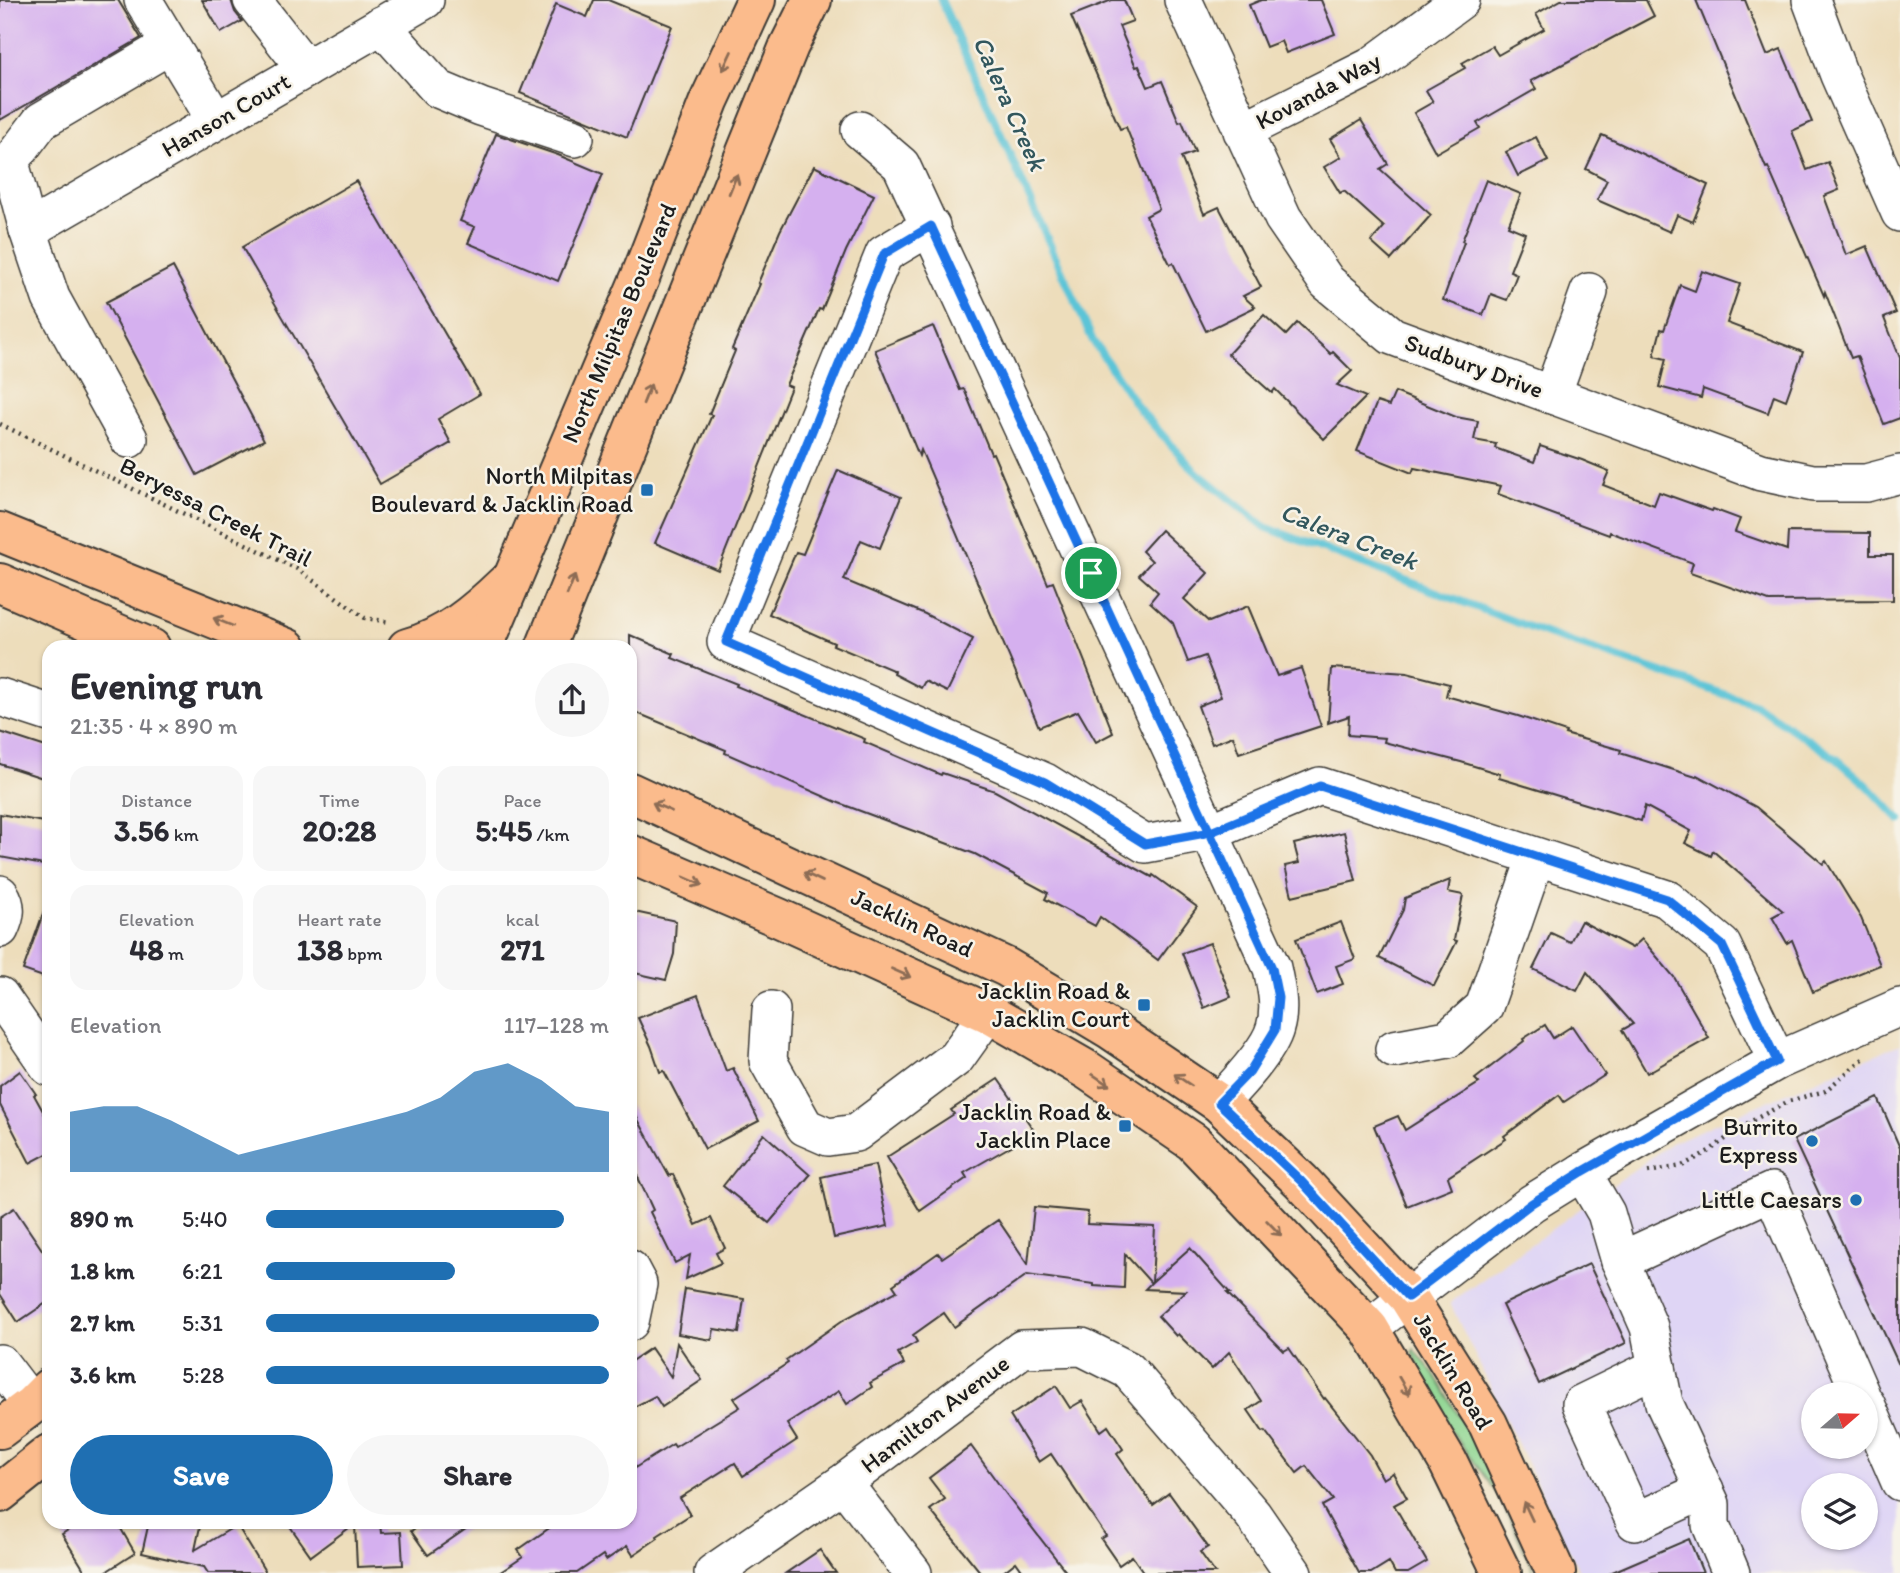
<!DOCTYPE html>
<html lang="en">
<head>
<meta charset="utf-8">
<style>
	body { margin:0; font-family:Itim,sans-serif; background:#f7f7f7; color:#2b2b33; height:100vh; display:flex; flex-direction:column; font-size:26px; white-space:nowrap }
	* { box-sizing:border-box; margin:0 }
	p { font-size:23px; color:#7c7c81 }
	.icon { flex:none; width:38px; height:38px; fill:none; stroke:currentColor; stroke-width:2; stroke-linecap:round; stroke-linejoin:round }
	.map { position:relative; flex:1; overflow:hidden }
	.sheet { position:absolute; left:42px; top:640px; width:595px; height:889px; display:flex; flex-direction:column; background:#fff; border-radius:21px; box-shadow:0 2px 5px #0004 }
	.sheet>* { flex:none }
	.needle { width:46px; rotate:70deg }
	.buttons { position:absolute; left:1801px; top:1382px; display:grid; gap:14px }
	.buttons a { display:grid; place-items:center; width:77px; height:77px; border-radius:50%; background:#fff; box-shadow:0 2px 5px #0004; font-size:35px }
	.pin { position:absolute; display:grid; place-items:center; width:60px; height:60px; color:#fff; margin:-30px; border:4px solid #fff; border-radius:50%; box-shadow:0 2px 7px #0007 }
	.round { display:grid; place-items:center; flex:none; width:74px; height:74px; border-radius:37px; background:#f7f7f7 }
	.headline { display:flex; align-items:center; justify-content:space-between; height:119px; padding:0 28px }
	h1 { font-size:38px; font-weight:800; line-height:52px }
	.stats { display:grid; grid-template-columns:repeat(3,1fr); gap:10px; height:119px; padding:7px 28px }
	.stats div { display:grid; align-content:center; border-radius:18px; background:#f7f7f7; text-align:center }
	.stats b { font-size:30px; font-weight:800 }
	.stats small { font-size:19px; font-weight:400 }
	.stats p { font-size:19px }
	.chart { height:196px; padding:14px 28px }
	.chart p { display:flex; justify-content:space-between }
	.chart svg { width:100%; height:126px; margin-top:7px; fill:#1f6fb2; opacity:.7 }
	.action { display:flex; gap:14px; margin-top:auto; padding:14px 28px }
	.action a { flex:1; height:80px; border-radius:42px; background:#1f6fb2; color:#fff; font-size:28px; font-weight:800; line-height:80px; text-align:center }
	.action a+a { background:#f7f7f7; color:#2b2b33 }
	ul { padding:0 28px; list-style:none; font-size:23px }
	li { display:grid; grid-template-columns:112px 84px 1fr; align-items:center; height:52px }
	li i { height:18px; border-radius:9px; background:#1f6fb2 }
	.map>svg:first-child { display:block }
	.built { fill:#dfd5f5; fill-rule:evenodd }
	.green { fill:#8dd590; stroke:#547856; stroke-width:2 }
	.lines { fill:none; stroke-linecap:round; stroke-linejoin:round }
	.stream { stroke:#5bc4d7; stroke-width:8 }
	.building { fill:#d5b0ef }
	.minor-casing { stroke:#3b3934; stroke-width:40 }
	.major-casing { stroke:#3b3934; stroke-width:42 }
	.path { stroke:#3b3934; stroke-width:4.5; stroke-dasharray:2 5; stroke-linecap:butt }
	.minor { stroke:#fff; stroke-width:37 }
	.major { stroke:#fbbb8c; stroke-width:38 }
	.oneway { stroke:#8c6c54 }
	.route-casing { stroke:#fff; stroke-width:14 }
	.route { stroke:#1a73e8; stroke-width:9 }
	.poi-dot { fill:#1f6fb2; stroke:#f7f3e8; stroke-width:2.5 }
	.labels { text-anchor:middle; stroke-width:5; stroke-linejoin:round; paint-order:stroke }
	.street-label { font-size:24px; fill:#1c1c1c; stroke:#f7f3e8 }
	.poi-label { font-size:24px; fill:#1c1c1c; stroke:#f7f3e8; text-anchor:end }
	.water-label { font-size:26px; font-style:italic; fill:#32575d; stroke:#f7f3e8 }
</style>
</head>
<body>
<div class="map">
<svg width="1900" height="1573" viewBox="0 0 1900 1573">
	<rect width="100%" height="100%" fill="#f7f3e8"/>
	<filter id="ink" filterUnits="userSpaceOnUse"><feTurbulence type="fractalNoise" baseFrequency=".0143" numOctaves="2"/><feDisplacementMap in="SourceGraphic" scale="14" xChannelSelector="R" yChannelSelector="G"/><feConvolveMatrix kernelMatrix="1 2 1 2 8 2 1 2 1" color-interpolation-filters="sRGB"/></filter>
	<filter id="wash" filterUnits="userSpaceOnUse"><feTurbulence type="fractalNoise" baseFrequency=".00686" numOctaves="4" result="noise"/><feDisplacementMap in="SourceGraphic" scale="28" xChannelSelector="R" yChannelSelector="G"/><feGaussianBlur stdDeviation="1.57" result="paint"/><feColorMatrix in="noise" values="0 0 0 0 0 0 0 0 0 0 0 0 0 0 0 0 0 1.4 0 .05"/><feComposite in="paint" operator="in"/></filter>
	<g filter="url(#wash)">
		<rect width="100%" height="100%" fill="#edddbb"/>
		<!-- built -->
		<path class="built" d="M1900,1044V1573H1580L1450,1303L1671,1143ZM1813,1395H1866V1447H1813ZM1813,1486H1866V1538H1813Z"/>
		<!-- green -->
		<path class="green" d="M1414,1349L1434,1374L1483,1456L1535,1573L1498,1495L1436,1410L1413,1352Z"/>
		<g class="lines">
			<!-- stream -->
			<path class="stream" d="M941,0L1093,341L1139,409L1194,470L1265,527L1550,635L1756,705L1837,759L1868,786L1900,820"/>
		</g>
		<g id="blocks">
			<!-- building -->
			<g class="building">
				<path d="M0,0H118L141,38L0,120Z"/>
				<path d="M202,0H231L235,12L242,21L221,33Z"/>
				<path d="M594,0H608L672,26L627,137L520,93L556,4L587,17Z"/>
				<path d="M1112,0H1124L1133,21L1119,26L1136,67L1139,66L1148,87L1162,81L1179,122L1182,121L1195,152L1181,157L1204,214L1219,207L1261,287L1243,296L1255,307L1206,331L1173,263L1170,264L1146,216L1159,209L1126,127L1120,129L1071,16Z"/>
				<path d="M1261,0H1321L1335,34L1286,53L1281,41L1266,47L1249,5Z"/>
				<path d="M1561,0H1646L1654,16L1531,81L1536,89L1477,123L1480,128L1436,153L1414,113L1433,102L1426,90L1465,68L1462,63L1492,46L1498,55L1544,29L1536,14Z"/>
				<path d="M1696,0H1745L1767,55L1781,49L1812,122L1792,131L1807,170L1828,162L1839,190L1824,196L1846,255L1867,246L1896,313L1884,318L1900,358V418L1884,424L1857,356L1851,358L1825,292L1824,296L1768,167L1766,168Z"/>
				<path d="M1361,120L1388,164L1380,169L1431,215L1391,260L1371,242L1384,227L1344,191L1340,193L1324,167L1341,157L1330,139Z"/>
				<path d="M496,134L558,155L603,174L558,281L468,243L475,227L460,221Z"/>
				<path d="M1602,135L1708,185L1693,222L1677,215L1670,232L1597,200L1607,180L1586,169Z"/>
				<path d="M1536,137L1548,161L1518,176L1506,152Z"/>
				<path d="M814,166L874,195L846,251L822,310L819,309L786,385L791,387L718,570L655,543L712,415L709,414L735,351L732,349L760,284L758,283L780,231Z"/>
				<path d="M1486,180L1521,194L1508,226L1525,233L1510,271L1517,274L1507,300L1491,294L1483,315L1443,300L1464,242L1462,241Z"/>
				<path d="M356,181L480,394L438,419L451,443L380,484L242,247Z"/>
				<path d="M173,267L264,440L197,475L106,302Z"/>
				<path d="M1702,271L1740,284L1727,323L1803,352L1786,400L1774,395L1768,413L1703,389L1701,398L1659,387L1666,359L1654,356L1661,329L1664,330L1680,285L1695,291Z"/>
				<path d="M1264,315L1286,335L1297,323L1331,354L1333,352L1352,371L1337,385L1366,397L1324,439L1275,389L1272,393L1228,354Z"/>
				<path d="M933,326L960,390L964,389L991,454L993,453L1048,584L1053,582L1113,733L1096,742L1078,711L1039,727L921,450L919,456L875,350Z"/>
				<path d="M1395,392L1456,417L1478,421L1474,440L1496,444L1495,448L1534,462L1540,446L1582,460L1609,471L1603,485L1654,505L1659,492L1712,511L1713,509L1740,519L1735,532L1787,550L1788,532L1870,533V555H1893V600L1769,601L1690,573L1693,563L1610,532L1609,535L1498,494L1501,486L1414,468L1412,473L1357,451L1377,402L1389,406Z"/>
				<path d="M838,470L901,497L880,548L861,540L844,580L925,614L973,639L947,692L925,681L921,688L894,674L895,671L833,645L834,643L769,614L796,552L803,554Z"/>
				<path d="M1161,530L1208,573L1184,599L1209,622L1248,606L1277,676L1301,668L1321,726L1239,753L1233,736L1212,744L1198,706L1221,697L1205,656L1188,662L1173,623L1150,602L1158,592L1139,575L1152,561L1142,551Z"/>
				<path d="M630,635L674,654L672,658L737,684L736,686L865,739L864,742L941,775L942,773L995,791L1152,877L1153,875L1197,907L1158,960L1100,917L1095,926L1045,899L1048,893L975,854L839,803L725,753L726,750L630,710Z"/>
				<path d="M1332,668L1407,673L1449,684L1446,696L1518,716L1566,732L1565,734L1621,750L1620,753L1696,777L1697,775L1756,807L1823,864L1826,861L1861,918L1880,965L1813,992L1792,940L1787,943L1772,917L1783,911L1713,851L1711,856L1685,843L1691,831L1645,806L1641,821L1499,778L1500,774L1461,762L1384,742L1385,738L1348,735L1349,716L1328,723Z"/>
				<path d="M0,732L49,748V780L0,764Z"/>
				<path d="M0,814L49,823V866L0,857Z"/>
				<path d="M1344,832L1356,881L1292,896L1285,866L1299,863L1294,844Z"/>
				<path d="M1450,880L1448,892L1463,895L1454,940L1457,941L1434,986L1379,958L1403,910L1405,898Z"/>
				<path d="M46,905H49V979L23,970Z"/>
				<path d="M630,911L676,921L674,954L666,980L630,972Z"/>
				<path d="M1581,921L1632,948L1642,939L1674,977L1709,1038L1647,1073L1622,1030L1633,1024L1587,972L1577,991L1533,969L1551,933L1570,942Z"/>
				<path d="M1341,922L1355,959L1336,966L1343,984L1317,994L1296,939Z"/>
				<path d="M1210,943L1231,997L1204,1008L1182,953Z"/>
				<path d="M698,995L726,1071L733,1068L759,1121L705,1149L664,1071L660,1072L651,1046L638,1018Z"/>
				<path d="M1545,1025L1553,1038L1572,1026L1605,1075L1564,1102L1559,1095L1504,1136L1506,1139L1448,1177L1452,1188L1407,1206L1374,1126L1398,1116L1405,1130L1479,1083L1475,1079L1524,1041L1523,1039Z"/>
				<path d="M20,1071L36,1094L34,1095L49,1122V1153L30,1163L0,1105V1086Z"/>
				<path d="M998,1079L1033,1129L1013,1145L964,1173L967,1178L920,1211L887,1157L954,1114L951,1110Z"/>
				<path d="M1878,1098L1900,1148V1367L1794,1140Z"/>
				<path d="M630,1105L669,1176L673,1174L696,1225L711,1218L725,1248L716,1253L721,1263L686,1279L690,1255L675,1263L650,1212L653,1210L630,1160Z"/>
				<path d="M764,1134L810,1175L769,1223L723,1186Z"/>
				<path d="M875,1165L888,1226L834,1238L821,1177Z"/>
				<path d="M1034,1207L1088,1212L1087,1224L1155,1227L1152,1282L1190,1248L1230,1293H1227L1284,1351L1289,1348L1324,1399L1325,1398L1370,1455L1383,1479L1393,1473L1407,1498L1394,1505L1427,1562L1408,1573H1395L1389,1562L1371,1573H1359L1322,1506L1333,1500L1306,1466L1297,1473L1265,1431L1263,1432L1248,1410L1261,1401L1229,1352L1212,1369L1178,1334L1176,1336L1158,1316L1186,1291L1145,1289L1151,1283L1125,1254L1124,1288L1094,1286V1284L1027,1275L954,1327L944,1313L913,1335L917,1342L898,1353L904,1364L870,1383L872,1387L847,1404L839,1391L787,1424L797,1440L743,1476L735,1463L680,1498L690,1515L657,1536L658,1538L633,1555L627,1546L606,1560L603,1555L577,1573H499L523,1557L518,1550L558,1522H630V1471L673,1444L675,1447L740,1407L734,1398L788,1363L786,1360L843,1320L897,1291L893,1285L938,1253L942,1258L998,1220L1028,1264Z"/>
				<path d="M14,1208L49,1260V1301L18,1322L0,1294V1217Z"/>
				<path d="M1589,1264L1626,1343L1539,1384L1502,1305Z"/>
				<path d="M685,1289L744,1299L739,1333L714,1329L712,1340L678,1334Z"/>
				<path d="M677,1343L702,1380L662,1407L655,1396L630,1409V1362L651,1348L671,1377Z"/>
				<path d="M1056,1386L1070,1408L1082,1401L1101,1431L1108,1426L1123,1449L1117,1454L1153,1505L1169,1493L1208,1547L1200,1552L1215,1573H1144L1132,1556L1119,1565L1101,1539L1106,1536L1051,1454L1039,1462L1010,1416Z"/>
				<path d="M971,1446L1003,1490L1067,1573H1024L1016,1562L1002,1573H981L930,1510L945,1499L929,1478Z"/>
				<path d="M81,1522H117L135,1553L104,1573H86L62,1534Z"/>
				<path d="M149,1522H201L195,1550L237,1525L266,1573H208L204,1567L142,1553Z"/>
				<path d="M287,1522H357L311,1556Z"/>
				<path d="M424,1522H476L428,1555L411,1531Z"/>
				<path d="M380,1523L381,1533L401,1532L403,1565L357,1567L355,1525Z"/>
				<path d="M1689,1539L1703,1573H1610Z"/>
				<path d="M820,1550L836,1573H786Z"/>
			</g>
		</g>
	</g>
	<g filter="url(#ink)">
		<use href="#blocks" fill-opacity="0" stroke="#3b3934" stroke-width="2"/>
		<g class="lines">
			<defs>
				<g id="minor">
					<path d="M143,0L216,121"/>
					<path d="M252,0L306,69"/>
					<path d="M1183,0L1283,218L1327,282L1392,336L1761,472L1813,483H1866L1900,474"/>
					<path d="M1811,0L1839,75L1900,213"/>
					<path d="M381,25L438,89L481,107L575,138"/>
					<path d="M860,130L901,165L1272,968C1276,987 1281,1008 1275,1028C1269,1051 1235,1086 1219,1103"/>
					<path d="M1242,131L1370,67L1461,0"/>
					<path d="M931,226L884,254L726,642L1045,782L1145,844L1211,832L1320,786L1667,899L1722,945L1777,1061"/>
					<path d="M28,230L425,0"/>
					<path d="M1552,395L1589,292"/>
					<path d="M129,439L51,298L28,230L10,162L41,121L170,45"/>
					<path d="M0,697L49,713"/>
					<path d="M0,894C8,906 6,916 0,929"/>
					<path d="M0,996L49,1067"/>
					<path d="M771,1010L768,1061L805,1127L828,1137L856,1133L956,1058L988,1013"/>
					<path d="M1394,1049L1448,1039L1484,1007L1536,857"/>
					<path d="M1582,1172L1606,1213L1620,1261L1649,1327L1664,1403L1711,1504V1525L1731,1573"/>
					<path d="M1620,1261L1772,1191L1861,1395"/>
					<path d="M630,1269L638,1284L630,1322"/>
					<path d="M1369,1328L1532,1203L1582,1172L1777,1061L1900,1007"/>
					<path d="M0,1363L32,1405"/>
					<path d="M1657,1367L1581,1404L1635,1522L1705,1490"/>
					<path d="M1866,1404L1900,1482"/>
					<path d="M843,1483L913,1573"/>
					<path d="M713,1573L843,1483L1022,1349L1082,1347L1128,1370L1253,1515L1293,1573"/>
				</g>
				<g id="major">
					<path d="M0,532L287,648"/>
					<path d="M0,583L151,648"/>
					<path d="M407,648C446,638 477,611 505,584"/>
					<path d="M483,648L640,278L709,101L756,0"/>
					<path d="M545,648L789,46L812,0"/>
					<path d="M630,792L1006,967L1111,1030L1219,1103L1301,1181L1408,1297L1488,1424L1556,1573"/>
					<path d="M630,854L779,918L988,1013L1087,1070L1193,1142L1369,1328L1448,1462L1502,1573"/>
					<path d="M0,1429L32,1405L49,1388"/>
					<path d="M0,1493L49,1454"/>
				</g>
			</defs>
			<!-- minor casing -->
			<use href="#minor" class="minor-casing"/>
			<!-- major casing -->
			<use href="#major" class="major-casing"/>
			<!-- path -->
			<g class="path">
				<path d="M0,424L297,569L365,618L390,622"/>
				<path d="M1648,1172L1682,1166L1709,1151L1746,1124L1789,1101L1825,1091L1863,1059"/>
			</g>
			<!-- minor -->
			<use href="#minor" class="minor"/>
			<!-- major -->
			<use href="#major" class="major"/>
		</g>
		<!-- one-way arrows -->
		<defs><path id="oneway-shaft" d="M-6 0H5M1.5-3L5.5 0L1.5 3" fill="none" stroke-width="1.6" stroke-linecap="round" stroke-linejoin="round" transform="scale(1.75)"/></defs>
		<g class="oneway">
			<use href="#oneway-shaft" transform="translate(727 61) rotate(115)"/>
			<use href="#oneway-shaft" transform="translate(733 184) rotate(-68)"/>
			<use href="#oneway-shaft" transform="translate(647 394) rotate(-68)"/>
			<use href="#oneway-shaft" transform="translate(571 585) rotate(-68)"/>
			<use href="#oneway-shaft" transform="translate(223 622) rotate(-158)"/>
			<use href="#oneway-shaft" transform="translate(662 807) rotate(-156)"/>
			<use href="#oneway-shaft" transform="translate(813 877) rotate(-155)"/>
			<use href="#oneway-shaft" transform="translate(693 881) rotate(23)"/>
			<use href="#oneway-shaft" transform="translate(901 973) rotate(24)"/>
			<use href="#oneway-shaft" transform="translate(1101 1080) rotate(34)"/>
			<use href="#oneway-shaft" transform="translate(1183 1080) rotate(-146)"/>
			<use href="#oneway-shaft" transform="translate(1274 1228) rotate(46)"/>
			<use href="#oneway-shaft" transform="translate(1404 1386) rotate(60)"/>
			<use href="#oneway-shaft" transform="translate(1528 1511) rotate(-115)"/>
		</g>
	</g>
	<g class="lines" filter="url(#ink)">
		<defs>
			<path id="route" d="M1091,573L1272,968L1278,998L1275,1030L1250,1071L1219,1103L1301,1181L1408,1297L1532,1203L1582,1172L1777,1061L1722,945L1667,899L1320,786L1211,832L1145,844L1045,782L726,642L884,254L931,226L1091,573"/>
		</defs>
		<!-- route casing -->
		<use href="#route" class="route-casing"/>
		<!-- route -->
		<use href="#route" class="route"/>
	</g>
	<!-- markers -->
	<g class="poi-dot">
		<rect x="640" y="483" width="14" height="14" rx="3.5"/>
		<rect x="1137" y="998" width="14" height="14" rx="3.5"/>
		<rect x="1118" y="1119" width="14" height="14" rx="3.5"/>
		<circle cx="1812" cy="1141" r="7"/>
		<circle cx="1856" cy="1200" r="7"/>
	</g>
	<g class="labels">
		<!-- street labels -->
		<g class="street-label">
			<text transform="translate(1318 91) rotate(-28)" y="8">Kovanda Way</text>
			<text transform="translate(226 115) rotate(-30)" y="8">Hanson Court</text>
			<text transform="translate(619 323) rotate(-67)" y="8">North Milpitas Boulevard</text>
			<text transform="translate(1474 366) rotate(20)" y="8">Sudbury Drive</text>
			<text transform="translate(216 512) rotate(27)" y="8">Beryessa Creek Trail</text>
			<text transform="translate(912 923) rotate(25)" y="8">Jacklin Road</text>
			<text transform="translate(1453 1371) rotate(59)" y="8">Jacklin Road</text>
			<text transform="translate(935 1414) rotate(-37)" y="8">Hamilton Avenue</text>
		</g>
		<!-- poi labels -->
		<g class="poi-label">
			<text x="633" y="484">North Milpitas<tspan x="633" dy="28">Boulevard &amp; Jacklin Road</tspan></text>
			<text x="1130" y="999">Jacklin Road &amp;<tspan x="1130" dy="28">Jacklin Court</tspan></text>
			<text x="1111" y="1120">Jacklin Road &amp;<tspan x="1111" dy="28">Jacklin Place</tspan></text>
			<text x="1798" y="1135">Burrito<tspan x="1798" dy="28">Express</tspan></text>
			<text x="1842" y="1208">Little Caesars</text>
		</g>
		<!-- water labels -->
		<g class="water-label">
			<text transform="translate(1010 103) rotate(66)" y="9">Calera Creek</text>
			<text transform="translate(1349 536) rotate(21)" y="9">Calera Creek</text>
		</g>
	</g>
</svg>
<div class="buttons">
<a><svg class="needle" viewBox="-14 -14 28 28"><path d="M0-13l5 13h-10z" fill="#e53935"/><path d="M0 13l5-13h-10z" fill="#7c7c81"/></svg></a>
<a><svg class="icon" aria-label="layers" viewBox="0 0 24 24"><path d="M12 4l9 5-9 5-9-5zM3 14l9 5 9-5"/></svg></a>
</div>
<div class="pin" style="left:1091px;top:573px;background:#1e9e55"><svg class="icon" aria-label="arrive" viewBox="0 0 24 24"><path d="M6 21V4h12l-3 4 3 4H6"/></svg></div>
<section class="sheet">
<div class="headline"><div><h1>Evening run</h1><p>21:35 · 4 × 890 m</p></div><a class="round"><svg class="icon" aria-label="share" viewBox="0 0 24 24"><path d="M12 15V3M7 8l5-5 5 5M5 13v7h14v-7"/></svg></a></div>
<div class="stats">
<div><p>Distance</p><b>3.56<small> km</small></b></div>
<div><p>Time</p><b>20:28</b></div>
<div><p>Pace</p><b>5:45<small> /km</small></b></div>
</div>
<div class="stats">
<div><p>Elevation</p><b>48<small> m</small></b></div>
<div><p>Heart rate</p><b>138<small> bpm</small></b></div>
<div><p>kcal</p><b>271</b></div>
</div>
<div class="chart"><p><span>Elevation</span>117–128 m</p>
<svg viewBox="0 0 160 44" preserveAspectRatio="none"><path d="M0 44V23L10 21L20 21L30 26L40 32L50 38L60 35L70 32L80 29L90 26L100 23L110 18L120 9L130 6L140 12L150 21L160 23V44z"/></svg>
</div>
<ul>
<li><b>890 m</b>5:40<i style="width:87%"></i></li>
<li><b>1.8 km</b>6:21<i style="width:55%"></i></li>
<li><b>2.7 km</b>5:31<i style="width:97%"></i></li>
<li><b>3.6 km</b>5:28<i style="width:100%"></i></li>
</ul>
<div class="action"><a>Save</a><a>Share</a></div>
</section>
</div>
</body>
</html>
